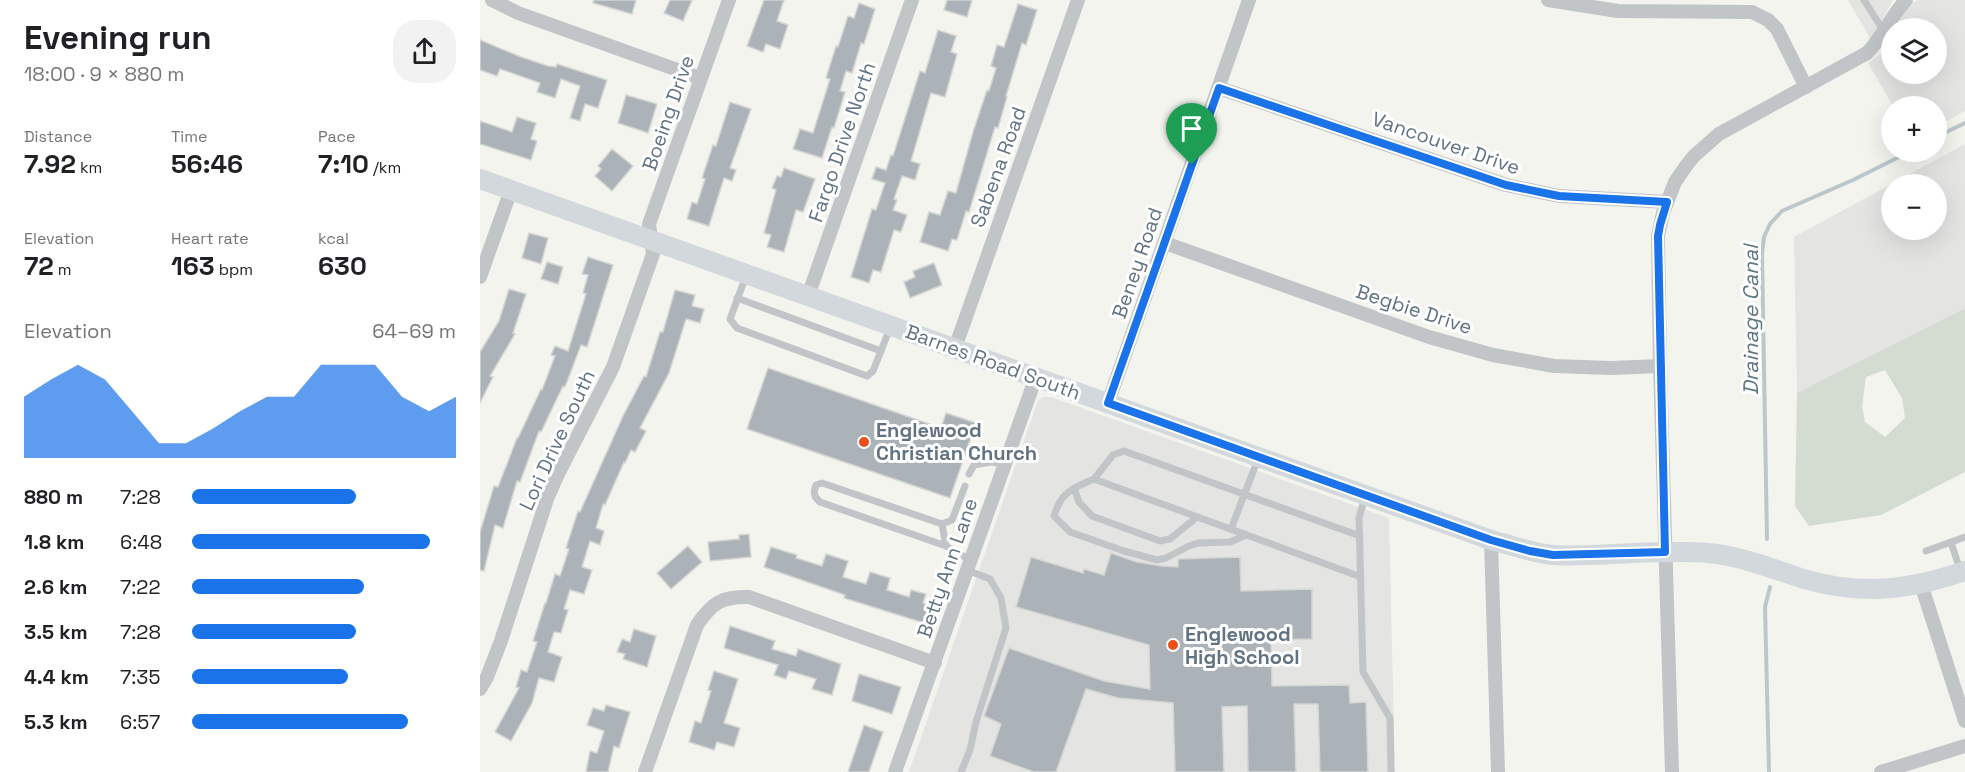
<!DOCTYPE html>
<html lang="en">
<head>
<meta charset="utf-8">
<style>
	body { margin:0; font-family:"Space Grotesk",sans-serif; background:#f2f2f2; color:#202124; height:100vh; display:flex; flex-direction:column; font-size:22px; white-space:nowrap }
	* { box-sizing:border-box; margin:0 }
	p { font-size:20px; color:#757577 }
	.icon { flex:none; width:33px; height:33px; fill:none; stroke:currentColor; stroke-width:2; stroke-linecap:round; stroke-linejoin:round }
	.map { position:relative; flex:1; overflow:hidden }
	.panel { display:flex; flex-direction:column; background:#fff; width:480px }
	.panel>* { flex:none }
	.tools { position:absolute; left:1401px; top:18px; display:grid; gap:12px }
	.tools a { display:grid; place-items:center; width:66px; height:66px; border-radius:50%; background:#fff; box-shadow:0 6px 24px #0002; font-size:30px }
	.pin { position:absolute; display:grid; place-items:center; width:51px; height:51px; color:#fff; margin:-62px -26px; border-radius:50% 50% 50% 0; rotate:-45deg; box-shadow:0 0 6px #0007 }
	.pin .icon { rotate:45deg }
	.round { display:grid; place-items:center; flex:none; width:63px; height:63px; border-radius:24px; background:#f2f2f2 }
	.overview { display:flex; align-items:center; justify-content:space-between; height:102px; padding:0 24px }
	h1 { font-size:33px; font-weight:800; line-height:45px }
	.figures { display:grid; grid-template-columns:repeat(3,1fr); gap:9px; height:102px; padding:6px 24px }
	.figures div { display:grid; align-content:center }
	.figures b { font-size:26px; font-weight:800 }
	.figures small { font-size:16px; font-weight:400 }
	.figures p { font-size:16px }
	.chart { height:168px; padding:12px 24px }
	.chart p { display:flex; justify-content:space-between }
	.chart svg { width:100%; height:108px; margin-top:6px; fill:#1a73e8; opacity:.7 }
	ul { padding:0 24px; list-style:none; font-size:20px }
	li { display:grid; grid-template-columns:96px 72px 1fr; align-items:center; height:45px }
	li i { height:15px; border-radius:8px; background:#1a73e8 }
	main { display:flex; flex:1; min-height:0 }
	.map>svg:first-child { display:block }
	.built { fill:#e4e5e3; fill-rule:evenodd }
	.green { fill:#d4dbd0; fill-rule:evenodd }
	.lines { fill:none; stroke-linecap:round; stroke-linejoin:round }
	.stream { stroke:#bcc7cc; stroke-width:4 }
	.building { fill:#abb3b8; stroke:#d5d5d2; stroke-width:1.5 }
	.lane { stroke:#c1c5c8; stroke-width:7 }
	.street { stroke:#c1c5c8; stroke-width:14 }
	.secondary { stroke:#d2d8dc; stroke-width:20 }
	.route-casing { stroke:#fff; stroke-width:12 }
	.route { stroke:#1a73e8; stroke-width:8 }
	.poi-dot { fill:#ea4f19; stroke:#fff; stroke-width:2 }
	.labels { text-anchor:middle; stroke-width:6; stroke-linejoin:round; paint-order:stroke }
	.street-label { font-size:20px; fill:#617382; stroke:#fff }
	.poi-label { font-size:20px; font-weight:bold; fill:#617382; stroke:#fff; text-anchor:start }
	.water-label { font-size:21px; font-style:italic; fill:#5d7680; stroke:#fff }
</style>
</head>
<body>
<main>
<section class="panel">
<div class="overview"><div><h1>Evening run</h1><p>18:00 · 9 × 880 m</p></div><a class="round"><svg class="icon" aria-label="share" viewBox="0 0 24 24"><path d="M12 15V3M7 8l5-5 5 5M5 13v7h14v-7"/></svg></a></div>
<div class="figures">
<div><p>Distance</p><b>7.92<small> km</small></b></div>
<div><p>Time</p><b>56:46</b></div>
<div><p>Pace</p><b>7:10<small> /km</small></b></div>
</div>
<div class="figures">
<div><p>Elevation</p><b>72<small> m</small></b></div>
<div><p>Heart rate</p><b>163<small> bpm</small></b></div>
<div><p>kcal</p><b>630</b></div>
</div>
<div class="chart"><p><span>Elevation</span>64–69 m</p>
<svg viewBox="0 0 160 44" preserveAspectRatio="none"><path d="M0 44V19L10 12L20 6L30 12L40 25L50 38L60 38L70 32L80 25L90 19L100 19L110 6L120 6L130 6L140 19L150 25L160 19V44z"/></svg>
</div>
<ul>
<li><b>880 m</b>7:28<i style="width:62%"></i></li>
<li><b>1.8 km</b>6:48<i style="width:90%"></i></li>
<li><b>2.6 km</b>7:22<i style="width:65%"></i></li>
<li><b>3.5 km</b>7:28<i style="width:62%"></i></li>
<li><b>4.4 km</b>7:35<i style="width:59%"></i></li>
<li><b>5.3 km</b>6:57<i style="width:82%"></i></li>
</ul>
</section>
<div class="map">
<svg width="1485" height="772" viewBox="0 0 1485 772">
	<rect width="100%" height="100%" fill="#f4f4ef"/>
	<!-- built -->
	<g class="built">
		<path d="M1368,0H1413L1391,40Z"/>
		<path d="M1438,0H1485V111L1457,126L1456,106H1413L1388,63L1409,48L1411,42L1412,74H1456V28H1416L1426,6Z"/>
		<path d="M1485,144V308L1317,393L1314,237ZM1456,184V230H1412V184Z"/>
		<path d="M563,397H571L909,518L915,772H429L558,400Z"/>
	</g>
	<!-- green -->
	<path class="green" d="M1485,308V472L1401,515L1329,526L1315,506L1317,393ZM1405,370L1422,398L1425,418L1405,437L1385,422L1382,406L1386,377Z"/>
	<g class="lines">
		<!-- stream -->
		<g class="stream">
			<path d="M1456,137L1485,123"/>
			<path d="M1287,539L1282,254L1284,237L1290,224L1302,211L1373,180L1429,152"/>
			<path d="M1289,772L1285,607L1290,587"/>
		</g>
	</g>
	<!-- building -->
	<g class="building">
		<path d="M114,0H156L152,14L113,3Z"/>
		<path d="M190,0H212L203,21L184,13Z"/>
		<path d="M284,0H304L297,21L308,25L300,49L286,44L283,52L267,46Z"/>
		<path d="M467,0H492L487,17L464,10Z"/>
		<path d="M379,3L395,9L384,44L381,43L372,73L366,71L360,91L365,92L354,128L352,127L342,158L313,149L320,129L333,133L350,79L346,78L356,46L358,47L368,16L374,18Z"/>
		<path d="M538,4L557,10L546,45L542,43L526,96L527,97L518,128L515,127L489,212L486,211L477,240L472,239L468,251L440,242L449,212L460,215L468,191L476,193L493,132L507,90L509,91L516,68L511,66L517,45L524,47Z"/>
		<path d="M458,30L476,36L471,52L477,54L465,97L451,93L431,161L440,164L435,180L422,176L414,199L417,200L413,210L427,215L421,232L414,230L401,272L393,270L389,283L371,277L392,209L396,210L405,183L392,179L396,167L406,170L411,155L413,156L440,71L445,73Z"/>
		<path d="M0,40L41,57L68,66L76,67L77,64L127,80L118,108L105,104L100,121L90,118L100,86L81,79L75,98L57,92L60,83L20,69L17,76L0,70Z"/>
		<path d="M146,95L177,104L168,133L138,123Z"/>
		<path d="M250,102L271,109L250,168L256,170L252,181L244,178L229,226L207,219L212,202L217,204L225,179L222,178L233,145L236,146Z"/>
		<path d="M37,117L56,123L51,139L57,141L51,160L0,144V121L32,132Z"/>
		<path d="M132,149L153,166L132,191L115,176L121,169L118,166Z"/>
		<path d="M304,168L335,179L323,212L316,210L304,252L287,247L291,235L284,233L296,190L292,188L297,176L301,177Z"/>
		<path d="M49,233L68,238L61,264L42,258Z"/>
		<path d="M108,257L133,265L107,347L101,345L85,387L83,386L61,432L59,431L40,482L37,481L23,528L15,525L4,571L0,570V532L14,486L18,487L37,438H38L61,389L62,390L75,356L71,355L75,346L88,351L106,294L103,293L108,275L102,274Z"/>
		<path d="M67,262L83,267L78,284L61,279Z"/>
		<path d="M454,263L462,285L430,298L424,282L435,277L433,271Z"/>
		<path d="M29,289L46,294L33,333L35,334L10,376L13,377L0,403V352L19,321Z"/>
		<path d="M195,290L215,295L212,306L224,309L220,323L206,319L189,373L160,428L166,431L155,452L151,450L145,463L144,462L125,505L123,504L116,528L124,531L120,545L110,541L102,567L112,570L104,594L90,590L84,609L88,610L81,633L74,632L68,652L82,657L74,682L59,678L52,703L31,741L15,732L39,688L36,687L41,670L47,672L57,642L53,641L65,603H66L75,574L80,576L89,549L86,548L98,511L100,512L143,416L164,376L166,377L180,332H183Z"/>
		<path d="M288,368L461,428L466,413L496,423L470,498L267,429Z"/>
		<path d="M269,534L271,557L230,561L228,542L259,539V535Z"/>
		<path d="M208,546L222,562L191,589L177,573Z"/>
		<path d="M291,547L317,555L316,558L342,566L346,554L368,561L363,577L386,584L390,572L410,578L407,590L429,597L431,590L446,594L443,603L450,605L444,623L364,598L365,595L284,567Z"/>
		<path d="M631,553L657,562L682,566L698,567V559L760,557L761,591L832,589V639L791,640L792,686L869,685L870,703L886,702L888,772H840L838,704H814L816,772H768L767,706L742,707L744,772H695L693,703L638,698L606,689L576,772H554L510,756L521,724L504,716L529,648L624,681L670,689L669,645L536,607L551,557L603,573L604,569L624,575Z"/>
		<path d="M250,626L295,641L292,649L316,656L318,649L361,664L352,695L332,689L336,679L309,671L306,679L294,675L298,665L244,648Z"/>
		<path d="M154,629L176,636L167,667L143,659L145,654L137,652L142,639L150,642Z"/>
		<path d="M234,671L258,679L244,723L260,728L254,747L237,742L234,750L209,742L215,721L221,723L231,691L228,690Z"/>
		<path d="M379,674L421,687L412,714L372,701Z"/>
		<path d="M126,705L150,712L139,748L134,746L128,772H106L110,751L117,753L124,731L107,725L113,708L124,711Z"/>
		<path d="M384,725L403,732L389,772H368Z"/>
	</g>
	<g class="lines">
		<!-- lane -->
		<g class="lane">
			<path d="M1384,0L1403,30"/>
			<path d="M266,276L250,319L257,328L387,376L393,371L410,328"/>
			<path d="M257,298L401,351"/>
			<path d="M489,474L494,465L511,462L525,464"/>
			<path d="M614,479C593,488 581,492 574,516L590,532L644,551L677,560L686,558L709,546L718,543L750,542L766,535"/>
			<path d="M594,488L599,502L612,516L680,541L690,539L717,517"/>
			<path d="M885,497L879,518L883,672L910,718L911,772"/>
			<path d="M462,524L472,520L485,486"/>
			<path d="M751,529L778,459"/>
			<path d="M880,536L644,451L633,455L614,479L881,577"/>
			<path d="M1471,542L1480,570"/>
			<path d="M466,546L462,524L348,485L342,483L336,485C333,493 334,497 340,502L466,546L490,560"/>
			<path d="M1446,551L1485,537"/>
			<path d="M481,772L490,750L496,722L526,628L521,598L510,579L487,570"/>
		</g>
		<!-- street -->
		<g class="street">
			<path d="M12,0L38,13L220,78"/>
			<path d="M1068,0L1138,11L1272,12L1288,20L1297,29L1326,87"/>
			<path d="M739,88L1026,185L1079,196L1187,202"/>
			<path d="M685,243L949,337L1013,355L1074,366L1131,368L1180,366"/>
			<path d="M0,277L31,190"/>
			<path d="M328,296L432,0"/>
			<path d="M475,348L598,0"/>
			<path d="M628,403L769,0"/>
			<path d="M1011,540L1018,772"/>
			<path d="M1441,584L1485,721"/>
			<path d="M0,689L7,677L21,641L67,499L78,474L133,367L173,254L169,224L249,0"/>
			<path d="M165,772L217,625C232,603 242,596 269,597L455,663"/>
			<path d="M415,772L556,377"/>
			<path d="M1192,772L1180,366L1178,236L1183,213L1195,182L1206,166L1214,156L1239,134L1387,53C1402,38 1411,16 1426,0"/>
			<path d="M1401,772L1485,746"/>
		</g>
		<!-- secondary -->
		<path class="secondary" d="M0,179L1011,540C1031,545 1052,553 1073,555C1085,556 1097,555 1109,555C1149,554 1188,550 1228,553C1261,556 1293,569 1324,579C1382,596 1429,590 1485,571"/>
	</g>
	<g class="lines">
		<defs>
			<path id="route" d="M739,88L1026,185L1079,196L1187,202L1180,225L1178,236L1185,552L1073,555L1050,551L1011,540L628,403Z"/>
		</defs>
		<!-- route casing -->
		<use href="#route" class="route-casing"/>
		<!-- route -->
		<use href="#route" class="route"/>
	</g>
	<!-- markers -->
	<g class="poi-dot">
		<circle cx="384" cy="442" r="6"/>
		<circle cx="693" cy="645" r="6"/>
	</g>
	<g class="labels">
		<!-- street labels -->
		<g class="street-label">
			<text transform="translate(188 113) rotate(-71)" y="7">Boeing Drive</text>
			<text transform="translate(362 142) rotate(-71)" y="7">Fargo Drive North</text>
			<text transform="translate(966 143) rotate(19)" y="7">Vancouver Drive</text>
			<text transform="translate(518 167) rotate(-70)" y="7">Sabena Road</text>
			<text transform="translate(657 263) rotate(-71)" y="7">Beney Road</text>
			<text transform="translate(934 309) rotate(18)" y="7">Begbie Drive</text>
			<text transform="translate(513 362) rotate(20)" y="7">Barnes Road South</text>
			<text transform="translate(77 440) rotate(-65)" y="7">Lori Drive South</text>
			<text transform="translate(467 568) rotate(-71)" y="7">Betty Ann Lane</text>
		</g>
		<!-- poi labels -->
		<g class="poi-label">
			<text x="396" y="437">Englewood<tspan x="396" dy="23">Christian Church</tspan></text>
			<text x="705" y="641">Englewood<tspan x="705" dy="23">High School</tspan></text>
		</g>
		<!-- water labels -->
		<g class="water-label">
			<text transform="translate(1271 320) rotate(-90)" y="7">Drainage Canal</text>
		</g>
	</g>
</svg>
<div class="tools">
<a><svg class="icon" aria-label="layers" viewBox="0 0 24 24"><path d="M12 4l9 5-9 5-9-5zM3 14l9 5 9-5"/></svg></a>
<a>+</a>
<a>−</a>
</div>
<div class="pin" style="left:712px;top:165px;background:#1e9e55"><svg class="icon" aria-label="arrive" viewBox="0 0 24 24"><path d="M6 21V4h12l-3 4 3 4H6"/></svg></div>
</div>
</main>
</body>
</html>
